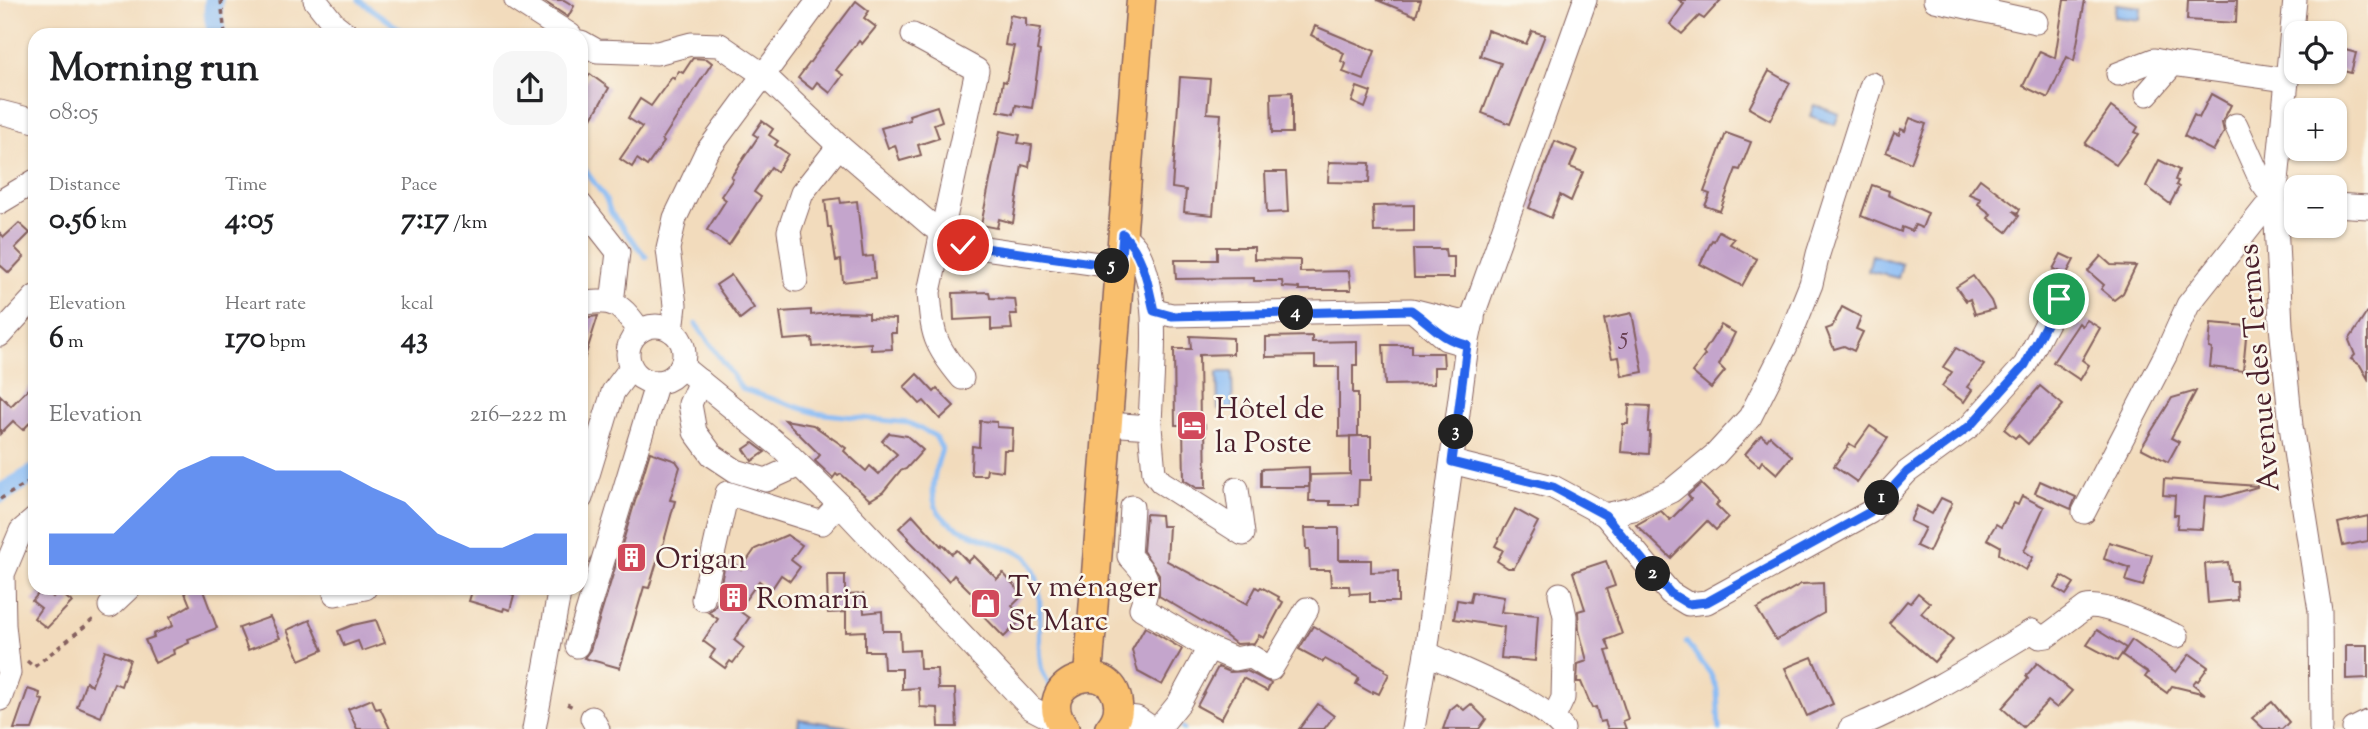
<!DOCTYPE html>
<html lang="en">
<head>
<meta charset="utf-8">
<style>
	body { margin:0; font-family:"Sorts Mill Goudy",serif; background:#f6f6f6; color:#202124; height:100vh; display:flex; flex-direction:column; font-size:26px; white-space:nowrap }
	* { box-sizing:border-box; margin:0 }
	p { font-size:23px; color:#757577 }
	.icon { flex:none; width:38px; height:38px; fill:none; stroke:currentColor; stroke-width:2; stroke-linecap:round; stroke-linejoin:round }
	.map { position:relative; flex:1; overflow:hidden }
	.side { position:absolute; left:28px; top:28px; width:560px; height:567px; display:flex; flex-direction:column; background:#fff; border-radius:21px; box-shadow:0 2px 5px #0004 }
	.side>* { flex:none }
	.controls { position:absolute; left:2284px; top:21px; display:grid; gap:14px }
	.controls a { display:grid; place-items:center; width:63px; height:63px; border-radius:14px; background:#fff; box-shadow:0 2px 5px #0004; font-size:35px }
	.pin { position:absolute; display:grid; place-items:center; width:60px; height:60px; color:#fff; margin:-30px; border:4px solid #fff; border-radius:50%; box-shadow:0 2px 7px #0007 }
	.km { position:absolute; width:35px; height:35px; margin:-18px; border-radius:50%; background:#222; color:#fff; font-size:19px; line-height:35px; text-align:center }
	.round { display:grid; place-items:center; flex:none; width:74px; height:74px; border-radius:21px; background:#f6f6f6 }
	.headline { display:flex; align-items:center; justify-content:space-between; height:119px; padding:0 21px }
	h1 { font-size:38px; font-weight:800; line-height:52px }
	.figures { display:grid; grid-template-columns:repeat(3,1fr); gap:10px; height:119px; padding:7px 21px }
	.figures div { display:grid; align-content:center }
	.figures b { font-size:30px; font-weight:800 }
	.figures small { font-size:19px; font-weight:400 }
	.figures p { font-size:19px }
	.chart { height:196px; padding:14px 21px }
	.chart p { display:flex; justify-content:space-between }
	.chart svg { width:100%; height:126px; margin-top:7px; fill:#2563eb; opacity:.7 }
	.map>svg:first-child { display:block }
	.water { fill:#88bbf5; stroke:#696d90; stroke-width:2 }
	.lines { fill:none; stroke-linecap:round; stroke-linejoin:round }
	.stream { stroke:#88bbf5; stroke-width:5 }
	.canal { stroke:#88bbf5; stroke-width:19 }
	.building { fill:#c4a5cc }
	.minor-casing { stroke:#85615e; stroke-width:25 }
	.major-casing { stroke:#85615e; stroke-width:31 }
	.path { stroke:#85615e; stroke-width:3.5; stroke-dasharray:5 5; stroke-linecap:butt }
	.minor { stroke:#fff; stroke-width:23 }
	.major { stroke:#f9bf6d; stroke-width:28 }
	.route-casing { stroke:#fff; stroke-width:14 }
	.route { stroke:#2563eb; stroke-width:9 }
	.labels { text-anchor:middle; stroke-width:5; stroke-linejoin:round; paint-order:stroke }
	.number-label { font-size:26px; fill:#684053 }
	.street-label { font-size:30px; fill:#4a1f2b; stroke:#fbf7ec }
	.poi-label { font-size:30px; fill:#4a1f2b; stroke:#fbf7ec; text-anchor:start }
</style>
</head>
<body>
<div class="map">
<svg width="2368" height="729" viewBox="0 0 2368 729">
	<rect width="100%" height="100%" fill="#fbf7ec"/>
	<filter id="ink" filterUnits="userSpaceOnUse"><feTurbulence type="fractalNoise" baseFrequency=".0143" numOctaves="2"/><feDisplacementMap in="SourceGraphic" scale="14" xChannelSelector="R" yChannelSelector="G"/><feConvolveMatrix kernelMatrix="1 2 1 2 8 2 1 2 1" color-interpolation-filters="sRGB"/></filter>
	<filter id="wash" filterUnits="userSpaceOnUse"><feTurbulence type="fractalNoise" baseFrequency=".00686" numOctaves="4" result="noise"/><feDisplacementMap in="SourceGraphic" scale="28" xChannelSelector="R" yChannelSelector="G"/><feGaussianBlur stdDeviation="1.57" result="paint"/><feColorMatrix in="noise" values="0 0 0 0 0 0 0 0 0 0 0 0 0 0 0 0 0 1.4 0 .05"/><feComposite in="paint" operator="in"/></filter>
	<g filter="url(#wash)">
		<rect width="100%" height="100%" fill="#f2dbbc"/>
		<!-- water -->
		<g class="water">
			<path d="M2116,4L2141,7L2140,20L2114,17Z"/>
			<path d="M1814,105L1839,114L1835,125L1810,116Z"/>
			<path d="M1872,255L1902,264L1898,278L1868,271Z"/>
			<path d="M1217,372H1232L1233,409H1218Z"/>
			<path d="M799,719L851,727V729H798Z"/>
		</g>
		<g class="lines">
			<!-- stream -->
			<g class="stream">
				<path d="M359,0L408,35"/>
				<path d="M581,164L606,199L611,213L646,257"/>
				<path d="M696,324L742,389L816,413L909,423L935,436L942,449C918,519 944,523 1002,546C1010,549 1020,551 1026,557C1049,583 1035,633 1041,666C1042,673 1047,680 1050,686"/>
				<path d="M1686,642L1710,673L1717,689L1719,729"/>
				<path d="M1183,728L1184,729"/>
			</g>
			<!-- canal -->
			<g class="canal">
				<path d="M214,0L213,14L217,35"/>
				<path d="M0,494L35,473"/>
			</g>
		</g>
		<g id="blocks">
			<!-- building -->
			<g class="building">
				<path d="M542,0H564L574,6L568,17Z"/>
				<path d="M1377,0H1421L1416,16Z"/>
				<path d="M1679,0H1721L1704,19L1699,16L1682,34L1670,24L1684,4Z"/>
				<path d="M2064,0H2085L2074,61L2067,57L2048,98L2023,86L2040,51L2055,58Z"/>
				<path d="M2188,0H2237L2236,23L2187,20Z"/>
				<path d="M856,1L869,11L864,18L876,27L862,44L859,41L836,70L843,75L830,93L817,82L812,89L798,78Z"/>
				<path d="M1010,15L1026,18V26L1041,28L1037,50L1040,51L1032,108L1016,105L1014,114L998,111L1003,81L1006,82L1014,46L1005,45Z"/>
				<path d="M1315,26L1375,51L1364,80L1343,72L1346,64L1341,61L1344,53L1311,35Z"/>
				<path d="M1487,30L1526,44L1532,31L1545,35L1510,124L1482,113L1501,63L1480,56Z"/>
				<path d="M2342,49L2356,53L2351,73L2336,69Z"/>
				<path d="M693,58L707,59L712,63L662,140L664,142L647,166L637,159L632,167L620,159L642,127L628,118L640,99L651,106L672,77L674,79L679,71L683,73Z"/>
				<path d="M1769,71L1790,83L1770,120L1749,108Z"/>
				<path d="M590,74L609,88L592,118L581,111V88Z"/>
				<path d="M1180,77L1210,79L1207,113L1221,114L1213,215L1184,212L1186,190L1172,188Z"/>
				<path d="M1357,87L1371,92L1365,108L1352,102Z"/>
				<path d="M1292,92V133H1272L1271,93Z"/>
				<path d="M2211,94L2231,105L2222,123L2224,132L2213,151L2184,136L2194,115L2199,118Z"/>
				<path d="M937,106L942,121L934,124L939,138L918,145L921,155L900,161L895,145L888,148L881,128L910,120L909,115Z"/>
				<path d="M2111,107L2138,127L2135,132L2139,134L2116,165L2085,144Z"/>
				<path d="M1910,118L1926,124L1911,163L1886,152L1894,133L1899,135L1901,129L1905,131Z"/>
				<path d="M762,121L773,129L769,135L778,141L775,145L788,154L777,172L771,167L754,192L761,197L729,245L707,230L726,200L721,196L733,179L731,177L758,137L753,134Z"/>
				<path d="M1000,131L1020,135L1018,143L1032,145L1029,167L1022,165L1013,223L999,219L997,228L981,225Z"/>
				<path d="M1726,133L1751,142L1740,170L1736,169L1720,211L1705,206L1710,194L1704,192Z"/>
				<path d="M1555,141L1577,150L1570,167L1583,172L1571,201L1560,195L1551,218L1529,208Z"/>
				<path d="M2159,160L2179,170L2175,180L2178,181L2176,185L2179,187L2170,204L2146,186Z"/>
				<path d="M1329,162L1370,163L1369,183L1328,182Z"/>
				<path d="M1265,172H1286L1288,212L1267,213Z"/>
				<path d="M1980,179L2020,209L2018,213L2013,211L2019,216L2007,232L1988,218L1991,214L1978,204L1981,199L1969,194Z"/>
				<path d="M1872,185L1889,191L1888,195L1928,213L1922,228L1915,225L1912,231L1902,227L1901,232L1861,216Z"/>
				<path d="M840,198L841,203L857,201L863,257L873,256L875,278L843,282L841,260L836,261L831,227H828L825,200Z"/>
				<path d="M1414,205V231L1374,232L1373,206Z"/>
				<path d="M19,223L30,233L15,248L24,257L9,273L0,265V233L4,237Z"/>
				<path d="M1719,231L1734,239L1730,244L1757,259L1742,286L1700,264L1712,240L1714,241Z"/>
				<path d="M1217,247H1254V259L1300,260V272L1349,271L1351,290H1299V288L1283,287L1282,281H1254V278L1176,279L1175,260H1217Z"/>
				<path d="M1413,249H1445L1446,257H1454V278H1414Z"/>
				<path d="M2061,254L2074,260L2066,275L2053,269Z"/>
				<path d="M2101,256L2111,265L2136,266L2123,293L2114,300L2101,289L2104,285L2088,271Z"/>
				<path d="M731,275L754,308L740,319L716,285Z"/>
				<path d="M1973,276L1991,301L1994,309L1975,314L1970,299L1966,301L1956,287Z"/>
				<path d="M989,292L990,298L1015,299L1017,314H1010L1012,329L991,330V318L954,320L953,293Z"/>
				<path d="M1842,307L1861,317L1856,329L1863,332L1854,351L1844,346L1834,349L1826,329L1832,327Z"/>
				<path d="M811,310V315L840,312L869,313V318L896,319V333H891L892,349L871,350V343L813,347L812,338L784,340L780,312Z"/>
				<path d="M2368,311V379L2360,365L2351,359L2355,355L2349,340Z"/>
				<path d="M1632,313L1643,372L1622,376L1619,357L1612,358L1604,319Z"/>
				<path d="M598,316L584,360L581,359L583,318Z"/>
				<path d="M2087,320L2100,328L2082,360L2089,365L2080,380L2053,362L2079,323L2082,326Z"/>
				<path d="M2211,323L2247,326L2243,371L2210,367L2212,349L2209,348Z"/>
				<path d="M1721,325L1735,333L1719,365L1725,371L1711,388L1692,372L1705,355L1703,353Z"/>
				<path d="M1190,336L1233,338V354L1199,355L1200,425L1205,424L1206,488H1197L1184,480L1183,425H1175L1174,349H1191Z"/>
				<path d="M1312,336V342L1357,341V365H1353V393H1358V436L1339,437V367H1315V356L1266,357V337Z"/>
				<path d="M1383,345H1412V353H1443L1444,367H1434V384L1385,385Z"/>
				<path d="M1956,348L1984,365L1967,387L1972,390L1964,402L1942,386L1952,372L1943,367Z"/>
				<path d="M917,374L934,392L937,389L954,406L940,419L924,401L920,404L904,387Z"/>
				<path d="M35,382V417L23,430L13,421L0,434V395L11,406Z"/>
				<path d="M2040,386L2063,405L2028,444L2018,435L2015,438L2004,429Z"/>
				<path d="M2196,391L2171,438L2179,442L2168,462L2141,448L2172,398Z"/>
				<path d="M1629,405L1650,406L1648,432H1650L1649,454L1621,452L1623,424H1628Z"/>
				<path d="M785,420L813,425L846,448L844,451L866,471L870,466L879,474L897,454L882,441L889,433L907,436L923,450L906,469L900,471L883,492L870,500L841,474L838,476L836,474L833,478L815,461L820,455Z"/>
				<path d="M980,421L997,422V427L1013,428L1012,450H1004L1003,471L987,469L986,475H972L971,468L972,446L979,447Z"/>
				<path d="M1870,426L1888,438L1857,482L1834,466L1850,444L1855,447Z"/>
				<path d="M1761,435L1767,440L1770,436L1792,456L1777,474L1762,461L1759,466L1745,454Z"/>
				<path d="M1350,436H1371V480H1359L1358,505H1330V501H1309L1310,475L1350,474Z"/>
				<path d="M753,443L765,452L752,461L744,449Z"/>
				<path d="M650,452L676,461L680,467L670,500L675,501L660,556L659,555L649,588L644,587L620,668L584,658L590,650Z"/>
				<path d="M1309,467V487H1261V469Z"/>
				<path d="M2164,479L2257,486V487L2222,497L2205,496L2202,529L2177,528L2178,515H2174L2175,496L2163,495Z"/>
				<path d="M2040,481L2076,497L2071,509L2035,493Z"/>
				<path d="M1701,484L1719,502L1716,505L1728,517L1716,530L1707,521L1671,558L1636,525L1661,511L1670,520L1691,499L1688,495Z"/>
				<path d="M2022,496L2044,507L2024,551L2033,557L2026,570L1999,554L2000,546L1987,539L1996,524L2001,527L2014,503L2018,505Z"/>
				<path d="M1941,498L1952,503L1929,552L1916,546L1925,528L1910,521L1917,506L1932,514Z"/>
				<path d="M1515,509L1538,522L1514,568H1508L1497,561L1503,550L1495,546Z"/>
				<path d="M1146,514L1161,515L1162,526H1169L1167,561L1247,604L1256,587L1259,589L1261,587L1279,597L1278,599L1283,602L1264,638L1259,635L1254,643L1236,644L1222,633L1159,596V574L1143,551Z"/>
				<path d="M913,515L941,546L942,544L952,554L957,550L968,562L974,556L997,579L1003,573L1023,595L1012,606L1023,618L1004,637L972,604L977,598L954,575L949,581L908,539L909,538L899,528Z"/>
				<path d="M2368,516V541L2343,546L2338,523Z"/>
				<path d="M1305,528H1339V560H1371V572L1398,571V602H1370V593L1350,594L1349,586H1331L1330,570H1310L1309,549H1306Z"/>
				<path d="M787,535L802,545L791,560L800,567L790,581L781,575L771,590L759,581L738,610L749,618L734,640L744,648L733,663L730,661L725,668L710,657L715,650L703,641L718,619L708,612L714,608L724,590L720,587L724,568L730,560L741,569L755,549Z"/>
				<path d="M2109,542L2152,555L2143,586L2126,581L2130,568L2104,559Z"/>
				<path d="M1606,561L1615,586L1606,589L1622,634L1606,640L1610,650L1606,651L1628,719L1623,721L1626,729H1608L1605,721L1600,722L1596,707L1592,708L1581,682H1577L1578,664L1587,661L1579,630L1578,611L1585,609L1573,572Z"/>
				<path d="M2228,562L2230,581H2236L2237,600L2208,603L2205,564Z"/>
				<path d="M827,575H845V595L863,594L864,613L882,611L883,631H900L901,651L919,650L920,669H937L938,689H955L957,727H939L938,708L920,707L919,688L902,689V669H884L883,651H865V631L846,632V612L828,613Z"/>
				<path d="M2062,576L2074,583L2066,595L2055,588Z"/>
				<path d="M1823,583L1824,613L1776,640L1757,609L1801,584Z"/>
				<path d="M43,588L53,597L58,591L72,602L47,628L34,618L41,608L32,601Z"/>
				<path d="M183,588H202L217,628L188,639L189,643L173,650L174,654L155,663L145,640L154,637L153,634L173,626L170,617L190,605Z"/>
				<path d="M473,588H510L509,593L514,595L510,610L504,608L503,611L469,601Z"/>
				<path d="M1472,592L1504,597L1501,612L1538,615L1535,661L1501,658L1504,627L1454,619L1457,600L1470,602Z"/>
				<path d="M1918,593L1930,603L1921,613L1953,640L1934,662L1889,623L1907,601L1910,603Z"/>
				<path d="M270,617L280,638L248,650L239,628Z"/>
				<path d="M310,620L323,650L300,660L287,630Z"/>
				<path d="M376,620L385,643L362,651L358,641L344,646L338,631L353,625Z"/>
				<path d="M1313,626L1385,669L1384,671L1389,674L1379,694L1373,691L1372,693L1356,684L1359,678L1325,659L1323,662L1299,649Z"/>
				<path d="M1145,627L1182,649L1162,685L1138,672L1132,650Z"/>
				<path d="M2097,630L2126,648L2117,661L2087,645Z"/>
				<path d="M2132,640L2176,672L2190,654L2208,667L2198,681L2196,680L2193,684L2205,694L2172,686L2167,693L2145,677L2148,673L2122,655Z"/>
				<path d="M2346,645H2368V678L2346,679Z"/>
				<path d="M105,650L130,659L121,686L114,683L101,717L77,707L86,682L92,685Z"/>
				<path d="M1812,657L1833,704L1807,716L1785,668Z"/>
				<path d="M2037,663L2072,691L2057,708L2048,701L2023,727L2002,708L2028,679L2026,676Z"/>
				<path d="M1218,667L1230,672L1247,671L1271,683L1267,691L1243,678L1221,719L1197,706Z"/>
				<path d="M28,689L40,693L39,699L43,700L32,729H14Z"/>
				<path d="M372,699L376,709L380,708L390,729H357L348,709Z"/>
				<path d="M2272,702L2289,722L2282,729H2264L2252,718Z"/>
				<path d="M1318,704L1334,716L1324,729H1299Z"/>
				<path d="M1457,704L1464,710L1471,704L1486,719L1479,729H1443L1450,710Z"/>
			</g>
		</g>
	</g>
	<g filter="url(#ink)">
		<use href="#blocks" fill-opacity="0" stroke="#85615e" stroke-width="2"/>
		<g class="lines">
			<defs>
				<g id="minor">
					<path d="M315,0L334,24L348,35"/>
					<path d="M516,0L570,35"/>
					<path d="M1935,0L2036,22"/>
					<path d="M2295,0L2275,201L2281,326L2291,426L2320,611L2321,729"/>
					<path d="M913,35L977,70L929,292C932,334 934,345 962,378"/>
					<path d="M581,42L597,51L657,53L691,44L720,45L765,76L839,146L932,226L963,245L1120,267"/>
					<path d="M2118,74L2154,60L2173,64"/>
					<path d="M2147,94L2173,64L2287,80"/>
					<path d="M0,112L35,121"/>
					<path d="M2236,125L2262,183L2275,201"/>
					<path d="M0,202L35,181"/>
					<path d="M581,205L618,252L612,303"/>
					<path d="M2334,205L2368,207"/>
					<path d="M796,280L789,231L802,193L839,146"/>
					<path d="M581,304C614,297 622,306 640,331"/>
					<path d="M1154,311L1172,315L1411,310L1459,322L1473,320"/>
					<path d="M1417,314L1446,339L1467,345"/>
					<circle cx="656" cy="354" r="28"/>
					<path d="M672,331L675,305L668,249L675,218L706,153L819,0"/>
					<path d="M0,335L35,297"/>
					<path d="M681,366L782,448L839,504L1031,708L1060,723"/>
					<path d="M700,381L690,404L695,432L712,455L736,471L766,480L799,465"/>
					<path d="M1108,424L1150,427C1151,374 1163,298 1137,250C1134,244 1127,239 1123,234"/>
					<path d="M1150,427L1154,473L1161,482L1243,534L1237,489"/>
					<path d="M1452,462L1553,487L1605,515L1633,509L1671,491L1716,454L1750,417L1786,346L1811,284L1818,254L1872,84"/>
					<path d="M581,498L613,392L631,368"/>
					<path d="M1132,507L1129,556C1149,577 1151,580 1141,608L1209,648"/>
					<path d="M2084,512L2166,354L2188,305L2265,208L2275,201"/>
					<path d="M1605,515L1670,593L1688,604L1707,602L1870,512L1907,472L1970,426L2025,365L2059,299"/>
					<path d="M335,594L365,588"/>
					<path d="M703,599L727,493L822,523L839,504"/>
					<path d="M110,606L129,588"/>
					<path d="M577,646L657,382"/>
					<path d="M1426,653C1464,671 1538,698 1563,729"/>
					<path d="M0,699L9,673L4,625L3,574L21,531L35,519"/>
					<path d="M1117,716L1137,718L1153,729"/>
					<path d="M1554,717L1563,698L1565,616L1560,594"/>
					<path d="M592,718L598,729"/>
					<path d="M534,729L560,588"/>
					<path d="M1158,729L1179,703L1209,648L1235,659L1250,656L1271,669L1307,609"/>
					<path d="M1413,729L1426,653L1467,345L1474,312L1585,0"/>
					<path d="M1850,729C1915,703 1973,667 2032,631L2040,637L2047,636L2086,607C2105,602 2157,628 2177,636"/>
					<path d="M2354,729L2368,722"/>
				</g>
				<g id="major">
					<path d="M1088,676L1141,0"/>
					<path d="M1065,729C1029,682 1113,653 1118,704C1119,713 1115,722 1109,729"/>
				</g>
			</defs>
			<!-- minor casing -->
			<use href="#minor" class="minor-casing"/>
			<!-- major casing -->
			<use href="#major" class="major-casing"/>
			<!-- path -->
			<g class="path">
				<path d="M221,0L225,35"/>
				<path d="M0,499L35,479"/>
				<path d="M27,661L34,667L95,618"/>
				<path d="M567,704L575,708"/>
			</g>
			<!-- minor -->
			<use href="#minor" class="minor"/>
			<!-- major -->
			<use href="#major" class="major"/>
		</g>
	</g>
	<g class="lines" filter="url(#ink)">
		<defs>
			<path id="route" d="M963,245L1120,267L1123,234C1144,257 1147,280 1154,311L1172,316L1411,310C1434,326 1439,338 1467,345L1452,462L1553,487L1605,515L1670,593L1688,604L1707,602L1870,512L1907,472L1970,426L2025,365L2059,299"/>
		</defs>
		<!-- route casing -->
		<use href="#route" class="route-casing"/>
		<!-- route -->
		<use href="#route" class="route"/>
	</g>
	<!-- icons -->
	<defs>
		<symbol id="hotel-square" viewBox="-11 -11 22 22"><rect x="-9" y="-9" width="18" height="18" rx="4" fill="#d1495b" stroke="#fbf7ec"/><path d="M-6-4.5h1.5V1H6V5H4.5V3h-9V5H-6ZM-4 0a1.8 1.8 0 1 1 3.6 0ZM.5 0V-2.5h3Q6-2.5 6 0Z" fill="#fff"/></symbol>
		<symbol id="building-square" viewBox="-11 -11 22 22"><rect x="-9" y="-9" width="18" height="18" rx="4" fill="#d1495b" stroke="#fbf7ec"/><path d="M-4-6H4V6H1V3H-1V6H-4ZM-2.5-4.3h1.7v1.8h-1.7ZM.8-4.3h1.7v1.8H.8ZM-2.5-1h1.7V.8h-1.7ZM.8-1h1.7V.8H.8Z" fill="#fff"/></symbol>
		<symbol id="shop-square" viewBox="-11 -11 22 22"><rect x="-9" y="-9" width="18" height="18" rx="4" fill="#d1495b" stroke="#fbf7ec"/><path d="M-5-2.5h2.3a2.7 3.5 0 0 1 5.4 0H5L5.5 6h-11ZM-1.5-2.5h3a1.5 2.3 0 0 0-3 0Z" fill="#fff"/></symbol>
	</defs>
	<g fill-rule="evenodd">
		<use href="#hotel-square" x="1174" y="408" width="35" height="35"/>
		<use href="#building-square" x="614" y="540" width="35" height="35"/>
		<use href="#building-square" x="716" y="580" width="35" height="35"/>
		<use href="#shop-square" x="968" y="586" width="35" height="35"/>
	</g>
	<g class="labels">
		<!-- number labels -->
		<g class="number-label">
			<text x="1624" y="344">5</text>
		</g>
		<!-- street labels -->
		<g class="street-label">
			<text transform="translate(2258 368) rotate(-95)" y="10">Avenue des Termes</text>
		</g>
		<!-- poi labels -->
		<g class="poi-label">
			<text x="1215" y="418">Hôtel de<tspan x="1215" dy="34">la Poste</tspan></text>
			<text x="655" y="568">Origan</text>
			<text x="1008" y="596">Tv ménager<tspan x="1008" dy="34">St Marc</tspan></text>
			<text x="756" y="608">Romarin</text>
		</g>
	</g>
</svg>
<div class="controls">
<a><svg class="icon" aria-label="locate" viewBox="0 0 24 24"><circle cx="12" cy="12" r="6"/><path d="M12 2v4M12 18v4M2 12h4M18 12h4"/></svg></a>
<a>+</a>
<a>−</a>
</div>
<div class="pin" style="left:2059px;top:299px;background:#1e9e55"><svg class="icon" aria-label="arrive" viewBox="0 0 24 24"><path d="M6 21V4h12l-3 4 3 4H6"/></svg></div>
<div class="pin" style="left:963px;top:245px;background:#d93025"><svg class="icon" aria-label="check" viewBox="0 0 24 24"><path d="M5 12l5 5 9-10"/></svg></div>
<b class="km" style="left:1882px;top:498px">1</b>
<b class="km" style="left:1653px;top:574px">2</b>
<b class="km" style="left:1456px;top:432px">3</b>
<b class="km" style="left:1296px;top:313px">4</b>
<b class="km" style="left:1112px;top:266px">5</b>
<section class="side">
<div class="headline"><div><h1>Morning run</h1><p>08:05</p></div><a class="round"><svg class="icon" aria-label="share" viewBox="0 0 24 24"><path d="M12 15V3M7 8l5-5 5 5M5 13v7h14v-7"/></svg></a></div>
<div class="figures">
<div><p>Distance</p><b>0.56<small> km</small></b></div>
<div><p>Time</p><b>4:05</b></div>
<div><p>Pace</p><b>7:17<small> /km</small></b></div>
</div>
<div class="figures">
<div><p>Elevation</p><b>6<small> m</small></b></div>
<div><p>Heart rate</p><b>170<small> bpm</small></b></div>
<div><p>kcal</p><b>43</b></div>
</div>
<div class="chart"><p><span>Elevation</span>216–222 m</p>
<svg viewBox="0 0 160 44" preserveAspectRatio="none"><path d="M0 44V33L10 33L20 33L30 22L40 11L50 6L60 6L70 11L80 11L90 11L100 17L110 22L120 33L130 38L140 38L150 33L160 33V44z"/></svg>
</div>
</section>
</div>
</body>
</html>
